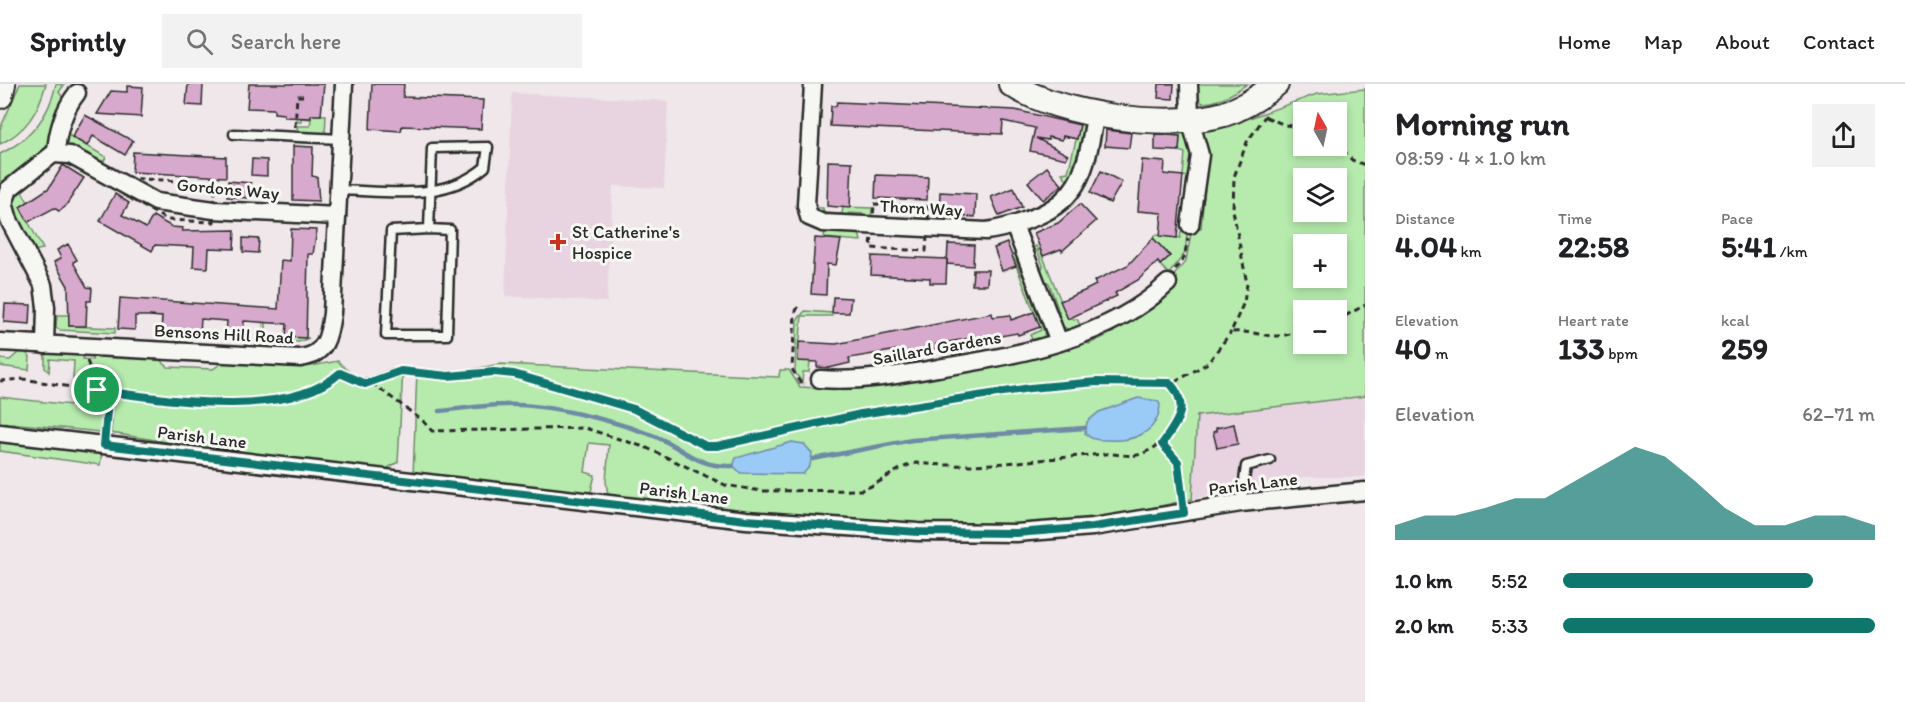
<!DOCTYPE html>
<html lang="en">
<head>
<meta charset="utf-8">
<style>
	body { margin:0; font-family:Itim,sans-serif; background:#f2f2f2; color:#202124; height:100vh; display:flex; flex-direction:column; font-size:22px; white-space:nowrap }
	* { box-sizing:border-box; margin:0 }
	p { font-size:20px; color:#757577 }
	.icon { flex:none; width:33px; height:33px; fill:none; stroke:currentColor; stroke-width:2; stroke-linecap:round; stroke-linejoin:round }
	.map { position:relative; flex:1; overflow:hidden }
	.side { display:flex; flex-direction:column; background:#fff; width:540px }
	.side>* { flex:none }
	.needle { width:39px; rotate:351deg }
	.tools { position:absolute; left:1293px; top:18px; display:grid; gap:12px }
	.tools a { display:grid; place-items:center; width:54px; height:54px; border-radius:0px; background:#fff; box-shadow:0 3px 9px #0003; font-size:30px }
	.pin { position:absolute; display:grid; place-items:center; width:51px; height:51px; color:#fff; margin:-26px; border:3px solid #fff; border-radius:50%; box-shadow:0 2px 6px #0007 }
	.round { display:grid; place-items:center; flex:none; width:63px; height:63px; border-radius:0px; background:#f2f2f2 }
	.summary { display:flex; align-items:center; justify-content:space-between; height:102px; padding:0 30px }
	h1 { font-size:33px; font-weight:700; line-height:45px }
	.figures { display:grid; grid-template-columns:repeat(3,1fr); gap:9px; height:102px; padding:6px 30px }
	.figures div { display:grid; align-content:center }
	.figures b { font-size:30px; font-weight:700 }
	.figures small { font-size:16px; font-weight:400 }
	.figures p { font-size:16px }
	.chart { height:168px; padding:12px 30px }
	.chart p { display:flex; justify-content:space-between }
	.chart svg { width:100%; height:108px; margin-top:6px; fill:#0f766e; opacity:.7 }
	ul { padding:0 30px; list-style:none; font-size:20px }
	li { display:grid; grid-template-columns:96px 72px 1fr; align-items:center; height:45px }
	li i { height:15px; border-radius:8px; background:#0f766e }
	header { display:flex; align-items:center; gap:36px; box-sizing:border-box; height:84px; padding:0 30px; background:#fff; border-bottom:2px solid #e0e0e0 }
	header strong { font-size:28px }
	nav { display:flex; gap:33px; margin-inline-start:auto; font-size:21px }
	.search { width:420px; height:54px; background:#f2f2f2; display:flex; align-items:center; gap:15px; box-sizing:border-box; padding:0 21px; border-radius:0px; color:#757577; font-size:22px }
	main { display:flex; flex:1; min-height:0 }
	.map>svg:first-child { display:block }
	.built { fill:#e8d4e1 }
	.green { fill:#b6ebad; stroke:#708b6c; stroke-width:1.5; fill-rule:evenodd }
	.water { fill:#9acaf6; stroke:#6e8aa5; stroke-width:1.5 }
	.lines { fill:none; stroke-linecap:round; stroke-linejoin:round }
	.stream { stroke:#6e8aa5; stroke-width:4.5 }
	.building { fill:#d7a9cc; stroke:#2b2b2b; stroke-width:1.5 }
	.lane-casing { stroke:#2b2b2b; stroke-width:13 }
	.street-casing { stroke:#2b2b2b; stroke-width:21 }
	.secondary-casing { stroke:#2b2b2b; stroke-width:28 }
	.path { stroke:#2b2b2b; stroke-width:3; stroke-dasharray:6 4.5; stroke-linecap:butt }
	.lane { stroke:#f6f6f2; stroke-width:8 }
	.street { stroke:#f6f6f2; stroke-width:16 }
	.secondary { stroke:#f6f6f2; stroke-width:24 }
	.route-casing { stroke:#fff; stroke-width:12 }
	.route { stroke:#0f766e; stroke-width:8 }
	.poi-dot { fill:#c8321e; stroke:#f6f6f2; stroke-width:2 }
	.labels { text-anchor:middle; stroke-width:6; stroke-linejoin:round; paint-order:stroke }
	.street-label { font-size:18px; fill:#2b2b2b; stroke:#f6f6f2 }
	.poi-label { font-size:18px; fill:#2b2b2b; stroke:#f6f6f2; text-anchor:start }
</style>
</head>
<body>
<header>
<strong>Sprintly</strong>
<div class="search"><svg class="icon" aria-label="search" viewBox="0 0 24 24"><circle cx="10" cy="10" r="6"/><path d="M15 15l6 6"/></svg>Search here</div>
<nav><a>Home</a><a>Map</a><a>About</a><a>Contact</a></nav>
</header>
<main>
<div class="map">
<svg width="1365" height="618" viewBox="0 0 1365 618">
	<rect width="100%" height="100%" fill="#f0e7ea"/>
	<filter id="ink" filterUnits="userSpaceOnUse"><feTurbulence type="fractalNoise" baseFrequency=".0167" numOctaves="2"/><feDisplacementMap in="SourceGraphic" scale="12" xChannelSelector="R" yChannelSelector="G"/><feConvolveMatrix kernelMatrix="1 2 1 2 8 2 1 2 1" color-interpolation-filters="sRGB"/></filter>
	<g filter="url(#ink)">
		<!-- built -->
		<g class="built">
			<path d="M512,9L668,17L664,104L613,102L607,218L505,212Z"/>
			<path d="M1365,312V393H1305L1192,415L1197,332Z"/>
		</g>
		<!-- green -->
		<g class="green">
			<path d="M20,0H46C38,28 27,47 0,60V45Z"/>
			<path d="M56,0L64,1L59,8L63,14L48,64L0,108V70C31,55 49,33 56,0Z"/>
			<path d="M1195,0H1247C1233,9 1220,19 1202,19L1199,13L1198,2Z"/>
			<path d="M1365,5V312L1197,332L1192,415C1136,428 1079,438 1022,441C886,447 749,430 614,415L608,411L606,397L609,361L589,359L585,388L595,391L591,407L586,411L413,393L417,285L459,288L500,280L779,293L780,286H789L800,303L820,304L821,300L1079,257L1089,260L1114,248L1116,240L1170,196L1186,177L1192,144H1201L1207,76L1201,46L1244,36L1317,10ZM1304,28H1336V62H1304ZM1304,94H1336V128H1304ZM1304,160H1336V194H1304ZM1304,226H1336V260H1304Z"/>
			<path d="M298,15L304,30L326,31L325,50L297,49V42H310L311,35L301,34V38H297Z"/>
			<path d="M1080,40H1086L1083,66L1077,70L1072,85L1074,91L1067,96L1062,89L1068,88Z"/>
			<path d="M1188,47L1194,66L1191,104H1186L1187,93L1183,92L1185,69L1179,67L1180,52L1169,51V48Z"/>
			<path d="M63,48L106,73L104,77L98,79L63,61Z"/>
			<path d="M20,104L28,118L20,123L43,165L33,167L12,124L13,116Z"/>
			<path d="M843,123L872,124L871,136L865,130L849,129L843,135C833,134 821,134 815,124H823L824,129L842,130Z"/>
			<path d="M1182,143H1188L1185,169L1169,190L1160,181L1170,172L1153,154L1155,151L1180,154Z"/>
			<path d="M825,146L859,149L861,157L824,154Z"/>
			<path d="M1036,162L1038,166L1040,165L1068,235H1077L1081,243L1070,246L1061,242L1057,234L1059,228L1049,199L1043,196L1040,189L1043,182L1038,168L1031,164Z"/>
			<path d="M1018,168L1016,176L1021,191L1028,194L1031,201L1029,208L1040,236L1045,239L1044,253L1034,259L1030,251L1041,246L1012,171Z"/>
			<path d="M805,227L832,229V232H802L798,276L810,277L809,288H803L802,299L795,288L797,236Z"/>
			<path d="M57,231H69V242L115,244V249L60,246L56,243Z"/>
			<path d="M263,238H266V252L309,254L299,258L262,257Z"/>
			<path d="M19,268H25L30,273L29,286L0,282V275L10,276Z"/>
			<path d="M45,269L83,271V275L92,276L93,271L159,275L168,283L213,285L225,277L311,282L338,277C368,311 372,284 403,284L398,378L385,386L249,371L111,349L113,330L104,310L105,302L83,299L84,295L73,294L74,277L50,275L49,288L45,284Z"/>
			<path d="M73,307C103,310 104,321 101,348L0,338V313L71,321Z"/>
			<path d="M0,355L102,368L100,381L0,367Z"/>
		</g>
		<!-- water -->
		<g class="water">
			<path d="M1138,314L1158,317L1160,321C1158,351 1130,358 1107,356C1098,356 1091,356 1085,349L1087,338L1099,328Z"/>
			<path d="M792,358L804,360L812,369L810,382L803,390L741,389L733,382L736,374Z"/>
		</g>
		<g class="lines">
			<!-- stream -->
			<g class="stream">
				<path d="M440,327C461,325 483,321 504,321C544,319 611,336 649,350C682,361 694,384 733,382"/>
				<path d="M813,375L912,356L1085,344"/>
			</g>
		</g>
		<!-- building -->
		<g class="building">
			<path d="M188,0H203L202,22L186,21Z"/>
			<path d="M249,0H324L321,31H311V34L284,33V30L274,29V25L247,24Z"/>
			<path d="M372,0H404L403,13L483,16L481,45L402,42L401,47L370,45Z"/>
			<path d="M1159,0H1174L1173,15L1158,14Z"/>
			<path d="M127,2L143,3L141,33L97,30L111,7L127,8Z"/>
			<path d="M837,18L1015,26L1080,41L1077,55L1063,52L1062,56L1048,53V56L1036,54L1068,71L1066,75L1030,67L1035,44L1003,37L1002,50L830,42L831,22H836Z"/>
			<path d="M85,31L133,57L125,71L93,52L87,62L72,53Z"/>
			<path d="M1106,46L1131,49L1129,64L1105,62Z"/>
			<path d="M1155,50L1180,52L1179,67L1155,66Z"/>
			<path d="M293,62L313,63L312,92L317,93L319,117L293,116Z"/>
			<path d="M133,68L226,73V93L132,88Z"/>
			<path d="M252,75L267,76V92L251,91Z"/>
			<path d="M1142,76L1165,78L1164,90L1183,92L1177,154L1160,152L1162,129L1138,127Z"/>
			<path d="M828,77L852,78L850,124L827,122Z"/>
			<path d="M63,81L84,94L65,123L59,127L54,124L28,138L20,123L49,104Z"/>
			<path d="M1047,83L1062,101L1043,116L1028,98Z"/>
			<path d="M1101,87L1122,98L1110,119L1090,109Z"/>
			<path d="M876,91L928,93L927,116L875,114Z"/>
			<path d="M228,97L251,99L250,114L227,113Z"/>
			<path d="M1014,104L1022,123L999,132L991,113Z"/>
			<path d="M940,108L976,110L975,133L939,131Z"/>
			<path d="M115,110L129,119L122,131L146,144L153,132L172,143L183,144L182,147L235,146L234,165L209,164L208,184L193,183L194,163L155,161L152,167L100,137Z"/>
			<path d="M1080,120L1096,137L1062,167L1061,165L1043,172L1034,149L1058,139Z"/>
			<path d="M291,145L317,146L313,170H308L306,254L286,253L287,240L244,237L243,252L226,251L227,237L201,235L200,249L161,247L162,233L149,232H135V246L118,245L120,214L278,225L281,176L290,177Z"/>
			<path d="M243,154L259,155L258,169L243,168Z"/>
			<path d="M815,154L841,156L836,181L827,180L826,211L811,210Z"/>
			<path d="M1153,154L1170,172L1160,181L1158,178L1138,196L1115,209L1117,212L1068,235L1060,217L1084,207L1096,201L1094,197L1128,181Z"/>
			<path d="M1007,159L1016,182L1002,187L994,164Z"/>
			<path d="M68,160L77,176L73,178L87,203L92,204L91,217H87L86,242H69L68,202L54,178L61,174L57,166Z"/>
			<path d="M948,160L974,161L973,182L947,180Z"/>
			<path d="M872,172L947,175L946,199H930V194L871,191Z"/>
			<path d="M973,186H988L987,201H972Z"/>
			<path d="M833,213L851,214L849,229H832Z"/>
			<path d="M5,220L31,221L30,240L4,238Z"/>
			<path d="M1034,228L1040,243L1018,251L1017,249L984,255L983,252L936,260L937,264L924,267L898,270V266L849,274L850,279L829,284L817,283V278L798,277L799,258L836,260L992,229L993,233L1010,231L1011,236Z"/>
			<path d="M1234,340L1238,360L1217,364L1213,348L1216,347V344Z"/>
		</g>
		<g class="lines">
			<defs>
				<g id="lane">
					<path d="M234,50L341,55"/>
					<path d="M339,106C389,107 444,118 485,83L488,63L432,64L429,145L450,146L447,251H386L391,147L429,145"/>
					<path d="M1241,419L1246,382L1270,376"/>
				</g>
				<g id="street">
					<path d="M813,0L806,121L809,133L823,139L986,147C1003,145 1018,140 1035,133C1085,113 1087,75 1096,28"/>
					<path d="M1189,0L1190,35L1200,71L1190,141"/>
					<path d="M56,69C57,48 64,25 77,9"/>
					<path d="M1014,141L1059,258"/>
					<path d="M0,258L300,274C326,271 329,252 332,229L344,0"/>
					<path d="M45,261L46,223L43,201L9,136L4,119L9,105L53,70L70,71L156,118L214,126L337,132"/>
					<path d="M820,295C860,298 899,291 938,284C1015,272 1110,255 1168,199"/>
					<path d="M0,349L746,436L918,448L1016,449L1093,443L1241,419L1365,407"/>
				</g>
				<g id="secondary">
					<path d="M1011,0C1059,32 1169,46 1224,30C1243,24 1260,13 1276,0"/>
					<path d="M0,12L3,0"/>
				</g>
			</defs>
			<!-- lane casing -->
			<use href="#lane" class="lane-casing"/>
			<!-- street casing -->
			<use href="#street" class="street-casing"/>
			<!-- secondary casing -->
			<use href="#secondary" class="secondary-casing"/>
			<!-- path -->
			<g class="path">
				<path d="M1266,31L1247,58L1234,93L1233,126L1247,200L1244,218L1231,248C1265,246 1268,260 1304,245"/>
				<path d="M1266,33L1285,41L1304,43"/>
				<path d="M295,43L297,12H303"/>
				<path d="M1336,58L1352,76L1365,81"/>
				<path d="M126,94L215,99L214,138L167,136L119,108Z"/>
				<path d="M874,120L929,123L926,167L871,164Z"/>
				<path d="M1175,186L1184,174L1188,154"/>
				<path d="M798,223L795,229L792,285L801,300H805"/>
				<path d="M1336,237L1365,221"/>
				<path d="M87,277L107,327L106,347"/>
				<path d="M0,297L23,295C101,307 277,346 340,289L365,300L401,287L448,292L494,288L515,290L634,325L706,361L717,362L861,330L1030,304L1096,298H1175L1208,279L1231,248"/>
				<path d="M372,299L423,337L432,347L585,344L647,364L725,401L761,407L861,406C881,400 895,384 916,379C980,386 1041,374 1105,370C1116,369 1131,374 1141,370C1171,359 1194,327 1170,299"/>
				<path d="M1162,359L1178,378L1182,414"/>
			</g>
			<!-- lane -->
			<use href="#lane" class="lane"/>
			<!-- street -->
			<use href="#street" class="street"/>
			<!-- secondary -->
			<use href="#secondary" class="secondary"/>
		</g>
	</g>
	<g class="lines" filter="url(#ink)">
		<defs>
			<path id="route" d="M401,287L448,292L494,288L514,290L634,325L706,362H717L861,330L1030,304L1096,298L1170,299C1191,323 1177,338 1162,360L1178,378L1184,429L1093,443L1016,449L918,448L746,436L104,361L107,327L97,306C162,315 287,337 340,289L365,300Z"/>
		</defs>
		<!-- route casing -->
		<use href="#route" class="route-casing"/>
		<!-- route -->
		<use href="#route" class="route"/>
	</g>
	<!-- markers -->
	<path class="poi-dot" d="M555 149h6v6h6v6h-6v6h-6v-6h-6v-6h6z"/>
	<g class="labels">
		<!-- street labels -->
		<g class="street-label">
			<text transform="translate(228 105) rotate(5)" y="6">Gordons Way</text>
			<text transform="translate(921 124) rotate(3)" y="6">Thorn Way</text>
			<text transform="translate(224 250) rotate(3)" y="6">Bensons Hill Road</text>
			<text transform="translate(937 264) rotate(-10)" y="6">Saillard Gardens</text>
			<text transform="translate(202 353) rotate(7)" y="6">Parish Lane</text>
			<text transform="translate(1253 400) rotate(-7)" y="6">Parish Lane</text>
			<text transform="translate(684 409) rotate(7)" y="6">Parish Lane</text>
		</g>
		<!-- poi labels -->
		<g class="poi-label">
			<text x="572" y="154">St Catherine's<tspan x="572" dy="21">Hospice</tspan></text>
		</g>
	</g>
</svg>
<div class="tools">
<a><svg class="needle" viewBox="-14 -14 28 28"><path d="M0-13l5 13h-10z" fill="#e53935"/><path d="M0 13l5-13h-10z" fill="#757577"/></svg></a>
<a><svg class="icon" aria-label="layers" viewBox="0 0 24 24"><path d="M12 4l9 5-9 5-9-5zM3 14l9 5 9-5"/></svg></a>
<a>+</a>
<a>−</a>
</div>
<div class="pin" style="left:97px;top:306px;background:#1e9e55"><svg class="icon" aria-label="arrive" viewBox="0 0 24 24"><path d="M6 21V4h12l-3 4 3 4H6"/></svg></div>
</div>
<section class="side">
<div class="summary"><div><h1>Morning run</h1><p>08:59 · 4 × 1.0 km</p></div><a class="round"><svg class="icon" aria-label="share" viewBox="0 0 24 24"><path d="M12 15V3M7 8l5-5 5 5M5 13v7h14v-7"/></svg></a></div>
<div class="figures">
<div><p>Distance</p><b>4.04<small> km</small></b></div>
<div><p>Time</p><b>22:58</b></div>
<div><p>Pace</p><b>5:41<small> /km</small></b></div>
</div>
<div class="figures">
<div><p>Elevation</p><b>40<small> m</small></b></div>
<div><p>Heart rate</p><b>133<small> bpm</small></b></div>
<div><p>kcal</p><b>259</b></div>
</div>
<div class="chart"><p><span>Elevation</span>62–71 m</p>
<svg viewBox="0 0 160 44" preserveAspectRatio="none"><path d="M0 44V38L10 34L20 34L30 31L40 27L50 27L60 20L70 13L80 6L90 10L100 20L110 31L120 38L130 38L140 34L150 34L160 38V44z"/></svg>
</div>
<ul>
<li><b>1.0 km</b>5:52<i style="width:80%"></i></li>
<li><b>2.0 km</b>5:33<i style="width:100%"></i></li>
</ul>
</section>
</main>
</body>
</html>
